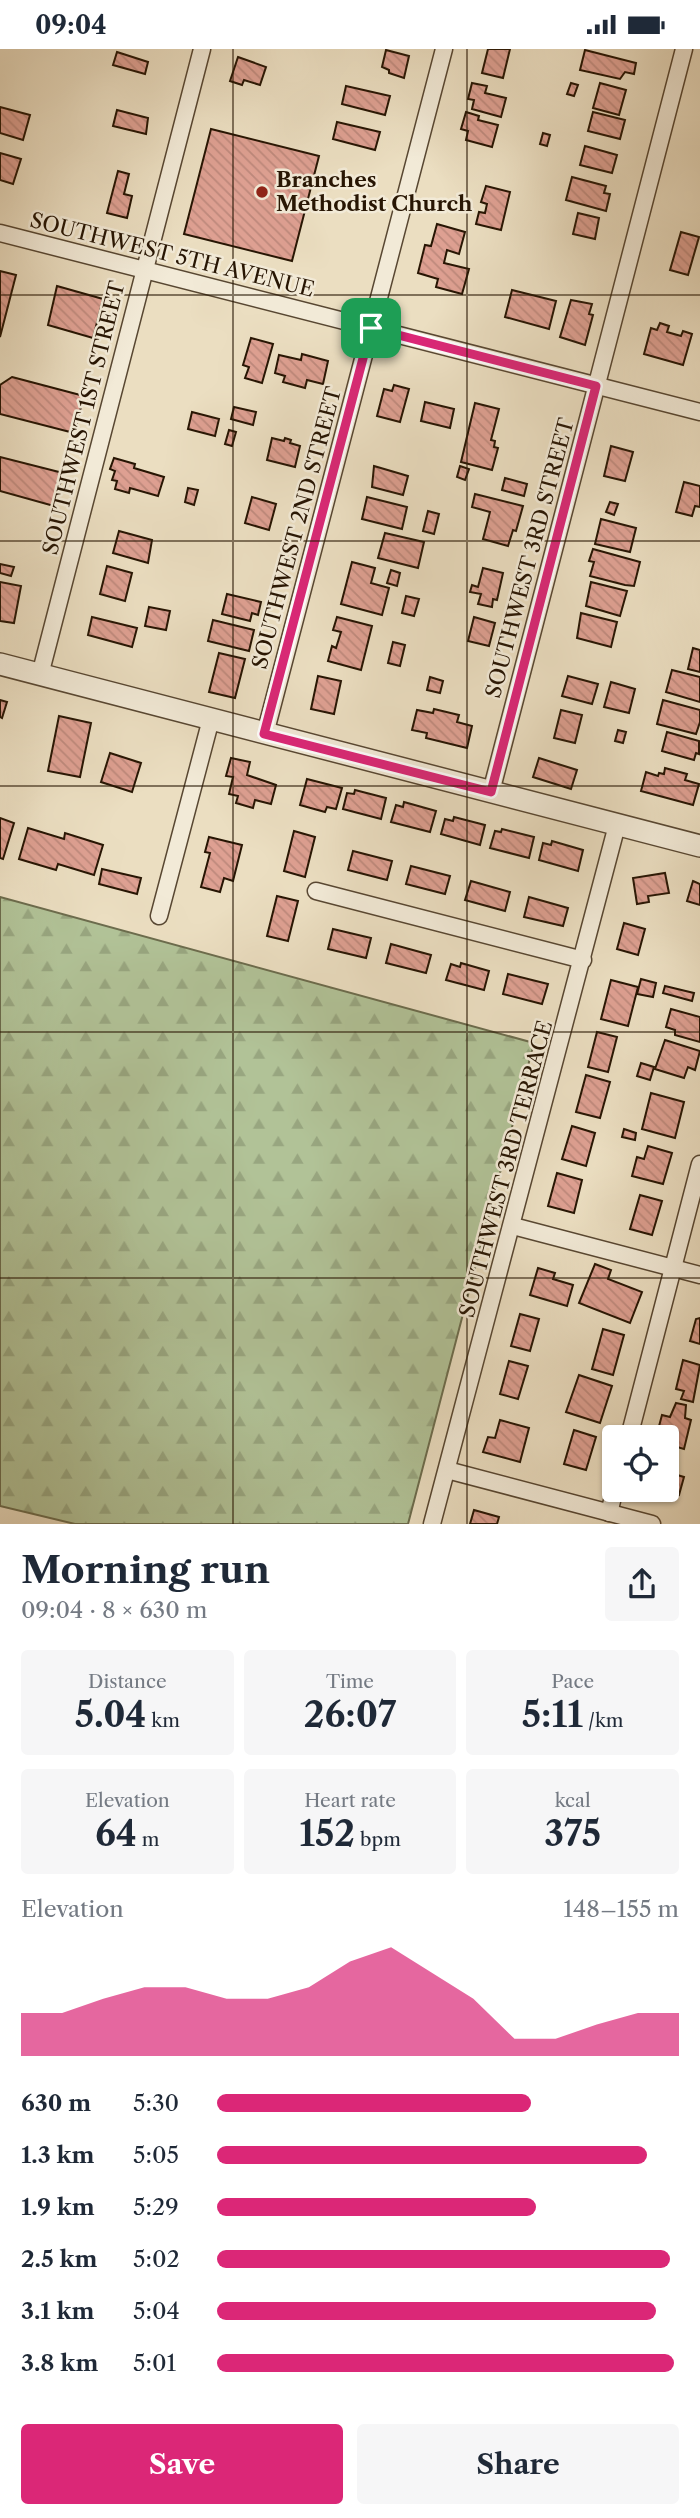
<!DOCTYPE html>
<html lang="en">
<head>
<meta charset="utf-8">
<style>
	body { margin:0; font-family:"Libre Caslon Text",serif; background:#f6f6f7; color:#1f2937; height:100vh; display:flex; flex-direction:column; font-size:26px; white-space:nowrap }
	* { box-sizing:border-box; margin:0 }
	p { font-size:23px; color:#747a83 }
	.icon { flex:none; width:38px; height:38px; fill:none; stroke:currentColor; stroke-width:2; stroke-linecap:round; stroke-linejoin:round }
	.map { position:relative; height:1475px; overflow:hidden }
	.sheet { display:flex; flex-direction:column; background:#fff; flex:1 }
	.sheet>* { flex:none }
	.tools { position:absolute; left:602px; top:1376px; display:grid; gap:14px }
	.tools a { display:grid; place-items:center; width:77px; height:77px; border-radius:7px; background:#fff; box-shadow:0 2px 5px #0004; font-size:35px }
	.pin { position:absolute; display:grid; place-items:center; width:60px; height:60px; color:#fff; margin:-30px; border-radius:14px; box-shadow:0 4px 10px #0006 }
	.round { display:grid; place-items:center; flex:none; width:74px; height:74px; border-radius:7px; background:#f6f6f7 }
	.overview { display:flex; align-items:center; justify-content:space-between; height:119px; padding:0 21px }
	h1 { font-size:38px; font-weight:800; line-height:52px }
	.figures { display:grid; grid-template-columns:repeat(3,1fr); gap:10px; height:119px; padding:7px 21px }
	.figures div { display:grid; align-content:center; border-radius:7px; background:#f6f6f7; text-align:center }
	.figures b { font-size:35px; font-weight:800 }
	.figures small { font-size:19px; font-weight:400 }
	.figures p { font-size:19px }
	.chart { height:196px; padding:14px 21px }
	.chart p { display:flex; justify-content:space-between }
	.chart svg { width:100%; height:126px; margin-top:7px; fill:#db2777; opacity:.7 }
	.primary-button { display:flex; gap:14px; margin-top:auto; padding:14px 21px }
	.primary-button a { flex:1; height:80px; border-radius:7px; background:#db2777; color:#fff; font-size:28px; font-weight:800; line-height:80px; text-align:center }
	.primary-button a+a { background:#f6f6f7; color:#1f2937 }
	ul { padding:0 21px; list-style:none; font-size:23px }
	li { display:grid; grid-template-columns:112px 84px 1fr; align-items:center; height:52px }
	li i { height:18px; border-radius:9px; background:#db2777 }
	.status { display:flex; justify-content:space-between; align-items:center; height:49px; padding:0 35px; background:#fff; direction:ltr }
	.status svg { height:19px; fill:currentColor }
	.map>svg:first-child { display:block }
	.forest { fill:url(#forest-firs); stroke:#6c6c4d; stroke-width:2 }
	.building { fill:url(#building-back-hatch); stroke:#271503; stroke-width:2 }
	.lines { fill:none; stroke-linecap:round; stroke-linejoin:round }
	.minor-casing { stroke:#584732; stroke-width:19 }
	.tertiary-casing { stroke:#584732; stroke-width:24 }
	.minor { stroke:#f2ead7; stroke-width:16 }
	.tertiary { stroke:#f2ead7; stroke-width:21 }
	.route-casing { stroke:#fff; stroke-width:14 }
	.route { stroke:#db2777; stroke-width:9 }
	.grid { fill:none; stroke:#271503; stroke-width:2; stroke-opacity:0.55 }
	.poi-dot { fill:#8f2418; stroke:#f2ead7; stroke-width:2.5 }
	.labels { text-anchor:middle; stroke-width:5; stroke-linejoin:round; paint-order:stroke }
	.poi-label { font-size:21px; font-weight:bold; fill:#271503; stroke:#f2ead7; text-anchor:start }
	.street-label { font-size:21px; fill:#271503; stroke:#f2ead7 }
</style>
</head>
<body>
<div class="status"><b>09:04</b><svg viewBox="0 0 49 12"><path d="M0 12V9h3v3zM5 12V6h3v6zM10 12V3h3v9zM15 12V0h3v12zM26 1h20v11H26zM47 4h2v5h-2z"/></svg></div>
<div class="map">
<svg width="700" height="1475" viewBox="0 0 700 1475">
	<defs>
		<pattern id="forest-firs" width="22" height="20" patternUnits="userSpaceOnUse" patternTransform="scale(1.75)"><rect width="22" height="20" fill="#b1c297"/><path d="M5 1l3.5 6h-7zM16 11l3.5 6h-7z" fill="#98a680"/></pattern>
		<pattern id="building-back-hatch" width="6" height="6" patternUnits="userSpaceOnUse" patternTransform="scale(1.75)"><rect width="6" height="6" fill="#dea092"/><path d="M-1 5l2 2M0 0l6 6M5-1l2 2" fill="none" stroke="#be897c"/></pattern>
	</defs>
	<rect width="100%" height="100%" fill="#ebdec1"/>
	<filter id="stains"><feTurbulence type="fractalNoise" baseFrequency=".00286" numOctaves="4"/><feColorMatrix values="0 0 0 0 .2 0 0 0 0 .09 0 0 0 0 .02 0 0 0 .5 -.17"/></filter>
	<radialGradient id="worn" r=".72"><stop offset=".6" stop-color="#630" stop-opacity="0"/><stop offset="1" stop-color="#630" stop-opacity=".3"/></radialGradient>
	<!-- forest -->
	<path class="forest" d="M0,848L534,994L408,1475H75L0,1457Z"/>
	<!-- building -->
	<g class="building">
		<path d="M488,0H510L503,29L482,24Z"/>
		<path d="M386,1L409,7L404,29L389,24V21L382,18Z"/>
		<path d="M585,1L636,14L634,25L625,23L620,30L580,21Z"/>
		<path d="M117,3L148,13L145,25L113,16Z"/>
		<path d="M238,8L266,18L260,36L244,31L242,36L230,32Z"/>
		<path d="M472,34L487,37L485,44L506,49L501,68L472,60L474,51L468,50Z"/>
		<path d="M571,34L578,36L574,47L567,45Z"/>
		<path d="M600,34L626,41L619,66L593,59Z"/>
		<path d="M346,37L390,47L385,66L342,55Z"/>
		<path d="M0,58L30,66L23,91L0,84Z"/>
		<path d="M117,61L148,69L146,85L113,77Z"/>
		<path d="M466,63L479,67L478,71L498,76L492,98L466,91L468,82L461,80Z"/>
		<path d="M593,63L625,71L620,90L588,82Z"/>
		<path d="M337,73L380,83L375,101L333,90Z"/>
		<path d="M211,80L319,107L292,212L184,185Z"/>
		<path d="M543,84L550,86L547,97L540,95Z"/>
		<path d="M585,97L617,106L612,124L580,116Z"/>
		<path d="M0,104L21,110L13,135L0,131Z"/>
		<path d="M118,122L129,125L124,145L132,147L127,169L107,164Z"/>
		<path d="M572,128L606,137L604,144L610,145L606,162L566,151Z"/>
		<path d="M486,137L510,143L501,181L476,175L479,163L485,164L487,155L481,153Z"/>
		<path d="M578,164L599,169L595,190L573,185Z"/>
		<path d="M437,175L465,183L459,205L447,201L444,214L469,220L462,245L436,238L438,230L418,224L425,196L431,197Z"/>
		<path d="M681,183L699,188L688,226L670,221Z"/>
		<path d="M0,222L16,226L0,288Z"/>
		<path d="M57,237L103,250L93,289L48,276Z"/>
		<path d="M512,241L556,252L549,280L505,268Z"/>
		<path d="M571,251L592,255L589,265L593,266L585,296L560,288Z"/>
		<path d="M660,274L669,277L667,283L681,287L683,282L692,285L683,316L644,305L651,279L657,281Z"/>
		<path d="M251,289L273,295L262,334L245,329L249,318L243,316Z"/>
		<path d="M302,305L328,312L323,335L307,331L305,339L283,333L285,327L275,324L279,306L301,311Z"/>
		<path d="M12,328L84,347L74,384L0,365V336Z"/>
		<path d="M394,336L409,340L400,373L377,367L384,340L392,342Z"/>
		<path d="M425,353L454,360L450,379L421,372Z"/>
		<path d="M475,354L499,360L491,391L495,392L494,398L498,399L492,421L461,413Z"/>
		<path d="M234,358L256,363L253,376L231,370Z"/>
		<path d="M192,363L219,370L215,387L188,380Z"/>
		<path d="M229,381L236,383L232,397L225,395Z"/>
		<path d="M272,389L284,392L285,389L291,391L290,394L300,397L295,418L267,411Z"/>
		<path d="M611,397L633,403L625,432L604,427Z"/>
		<path d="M0,408L63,424L54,457L0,442Z"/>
		<path d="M114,409L135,415L134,419L164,428L158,447L130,439L129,444L115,440L117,432L112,431L115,422L110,420Z"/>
		<path d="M374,417L408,427L403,446L372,438Z"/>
		<path d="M460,417L469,420L465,431L457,428Z"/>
		<path d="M505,429L527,435L524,447L502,441Z"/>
		<path d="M684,433L700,437V458L695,457L692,467L676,463Z"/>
		<path d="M188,439L198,441L194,456L185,453Z"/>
		<path d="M475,445L523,457L516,482L513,481L508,497L483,490L490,463L472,458Z"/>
		<path d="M252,448L276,455L269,481L245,474Z"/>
		<path d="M367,448L407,458L402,480L362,470Z"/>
		<path d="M610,453L618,455L614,466L606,463Z"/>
		<path d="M428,462L439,465L434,485L423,482Z"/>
		<path d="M601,470L636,479L630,503L595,495Z"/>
		<path d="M119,482L152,491L148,514L113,504Z"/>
		<path d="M385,484L424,493L418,519L378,509Z"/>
		<path d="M593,500L640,513L634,537L625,536L590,527L594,513L589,512Z"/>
		<path d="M352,513L375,519L371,534L389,539L382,566L341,555Z"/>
		<path d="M0,515L14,518L11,527L0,524Z"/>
		<path d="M107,517L132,524L125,552L100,545Z"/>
		<path d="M483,519L503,524L497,551L493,550L492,558L478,555L481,545L470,543L472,536L478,538Z"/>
		<path d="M391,521L400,524L397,537L387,534Z"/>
		<path d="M0,533L21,537L14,574L0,572Z"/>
		<path d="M591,533L627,542L620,567L586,557Z"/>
		<path d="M227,545L261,553L258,566L252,564L250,572L222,565Z"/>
		<path d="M406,547L419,550L414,567L402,564Z"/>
		<path d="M149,558L170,562L166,581L145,577Z"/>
		<path d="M581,564L617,573L611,598L577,589Z"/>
		<path d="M92,568L137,579L132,598L88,586Z"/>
		<path d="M337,568L372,577L361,621L328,612L332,597L336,599L341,583L333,581Z"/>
		<path d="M474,568L495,574L489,597L468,592Z"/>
		<path d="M213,571L254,581L249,602L208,592Z"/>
		<path d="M393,593L405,596L400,617L388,614Z"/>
		<path d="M693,599L700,601V623L688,620Z"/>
		<path d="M219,604L245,610L235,649L209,643Z"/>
		<path d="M672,621L700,628V653L666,643Z"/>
		<path d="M318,627L341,632L334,665L311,660Z"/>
		<path d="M568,627L598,635L592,655L562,647Z"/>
		<path d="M430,628L443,632L440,644L427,641Z"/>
		<path d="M611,633L635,640L629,664L604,658Z"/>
		<path d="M0,651L7,653L2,669L0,668Z"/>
		<path d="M663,651L700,661V673L696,685L657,675Z"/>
		<path d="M434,660L459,666L457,673L472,677L467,699L426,689L427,684L412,681L417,661L433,664Z"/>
		<path d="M561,661L582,666L575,694L554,689Z"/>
		<path d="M59,667L91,674L80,728L48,722Z"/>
		<path d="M618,681L626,683L623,694L615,692Z"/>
		<path d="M667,683L699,692V705L696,704L694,711L662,702Z"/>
		<path d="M110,704L141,714L132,743L101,733Z"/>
		<path d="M231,709L250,713L247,726L276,736L271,755L255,751L253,759L236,754L238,747L229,745L233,728L226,727Z"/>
		<path d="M539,709L577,721L571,740L533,728Z"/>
		<path d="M665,719L687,725L685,731L699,735L693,756L641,742L646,723L658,727L659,724L664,725Z"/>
		<path d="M307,730L342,739L336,760L327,758L325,763L300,756Z"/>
		<path d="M355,741L386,749L381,770L343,760L347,744L354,745Z"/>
		<path d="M404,753L436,762L430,783L391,773L396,756L403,758Z"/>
		<path d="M454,768L485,776L480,796L441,785L445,770L453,772Z"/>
		<path d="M0,769L14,774L3,810L0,809Z"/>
		<path d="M28,779L64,790L65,784L103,796L94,826L58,815L56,821L19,810Z"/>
		<path d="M502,780L534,788L529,809L490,799L495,782L501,783Z"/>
		<path d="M294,782L315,788L305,828L284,822Z"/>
		<path d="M209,788L242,796L233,832L224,829L220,843L201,838L210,804L205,803Z"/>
		<path d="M552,792L583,801L578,822L539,811L543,794L551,796Z"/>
		<path d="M353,802L392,812L387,831L348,821Z"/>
		<path d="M411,817L450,827L445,845L406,835Z"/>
		<path d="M102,820L141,829L137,845L99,835Z"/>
		<path d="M665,824L669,844L648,847L649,853L637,855L633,829Z"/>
		<path d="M471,832L510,843L505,862L465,851Z"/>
		<path d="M693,832L700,835V856L687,852Z"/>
		<path d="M277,847L298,852L288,892L267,887Z"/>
		<path d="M529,848L568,859L563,877L524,868Z"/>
		<path d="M624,874L645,880L638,906L617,900Z"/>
		<path d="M333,880L371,889L366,909L328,900Z"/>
		<path d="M391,895L431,906L426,924L386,914Z"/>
		<path d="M461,914L489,922L484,941L446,931L451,915L460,918Z"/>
		<path d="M508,925L548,935L542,955L503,945Z"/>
		<path d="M641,930L656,934L653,948L637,945Z"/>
		<path d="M611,931L638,938L628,977L601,970Z"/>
		<path d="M665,937L694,944L692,952L663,944Z"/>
		<path d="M671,960L700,968V993L675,986V981L666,978Z"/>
		<path d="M597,983L617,988L608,1023L588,1018Z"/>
		<path d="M665,991L700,1002L695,1021L688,1018L684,1029L655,1020Z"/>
		<path d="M641,1014L654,1018L650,1031L637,1027Z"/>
		<path d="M586,1026L610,1033L600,1069L576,1063Z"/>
		<path d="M651,1044L684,1053L675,1089L642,1080Z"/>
		<path d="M572,1077L595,1084L586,1117L562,1110Z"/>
		<path d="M624,1080L636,1084L635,1091L622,1088Z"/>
		<path d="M648,1097L672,1104L663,1135L632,1127L637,1108L644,1110Z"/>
		<path d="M557,1124L582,1131L574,1164L548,1157Z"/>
		<path d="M640,1146L662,1152L652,1186L630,1180Z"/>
		<path d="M595,1215L611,1221L608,1230L642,1243L630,1274L579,1254Z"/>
		<path d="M538,1219L555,1224L553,1230L573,1236L567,1257L530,1246Z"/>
		<path d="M520,1265L539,1270L530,1302L511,1297Z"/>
		<path d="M700,1269V1295L690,1292L696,1270Z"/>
		<path d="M603,1280L624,1286L613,1326L592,1320Z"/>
		<path d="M683,1311L700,1316L693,1353L681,1350L684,1342L676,1340Z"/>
		<path d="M509,1312L528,1317L518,1350L500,1345Z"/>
		<path d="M579,1326L612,1337L600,1374L566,1363Z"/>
		<path d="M676,1354L686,1356L685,1369L691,1371L684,1400L667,1395L666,1383L658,1381L662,1366L670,1368Z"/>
		<path d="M500,1371L529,1379L520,1413L483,1403L488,1388L495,1389Z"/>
		<path d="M574,1381L596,1388L586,1421L564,1415Z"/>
		<path d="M667,1423L684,1428L679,1446L658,1440H667Z"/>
		<path d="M474,1461L499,1468L497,1475H470Z"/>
	</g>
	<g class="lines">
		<defs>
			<g id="minor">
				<path d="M0,184L700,363"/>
				<path d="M40,626L202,0"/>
				<path d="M265,685L444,0"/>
				<path d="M491,743L684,0"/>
				<path d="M316,842L583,911"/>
				<path d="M159,867L211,670"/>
				<path d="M513,1177L700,1226"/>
				<path d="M629,1388L700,1115"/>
				<path d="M447,1421L652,1475"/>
				<path d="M609,1464L615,1440"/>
				<path d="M432,1475L617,776"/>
			</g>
			<path id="tertiary" d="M0,615L700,797"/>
		</defs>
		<!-- minor casing -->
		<use href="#minor" class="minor-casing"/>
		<!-- tertiary casing -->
		<use href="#tertiary" class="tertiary-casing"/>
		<!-- minor -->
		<use href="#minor" class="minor"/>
		<!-- tertiary -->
		<use href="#tertiary" class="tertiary"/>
	</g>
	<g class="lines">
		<defs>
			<path id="route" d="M371,279L596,337L491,743L264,685Z"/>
		</defs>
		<!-- route casing -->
		<use href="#route" class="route-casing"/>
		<!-- route -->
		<use href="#route" class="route"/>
	</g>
	<!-- grid -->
	<path class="grid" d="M233,0V1475M467,0V1475M0,246H700M0,492H700M0,737H700M0,983H700M0,1229H700"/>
	<!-- markers -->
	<circle class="poi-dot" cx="262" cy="143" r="7"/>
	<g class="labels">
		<!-- poi labels -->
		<g class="poi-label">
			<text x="276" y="138">Branches<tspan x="276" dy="24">Methodist Church</tspan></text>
		</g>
		<!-- street labels -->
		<g class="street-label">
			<text transform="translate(172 206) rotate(14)" y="7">SOUTHWEST 5TH AVENUE</text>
			<text transform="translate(84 369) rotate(-76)" y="7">SOUTHWEST 1ST STREET</text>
			<text transform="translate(297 479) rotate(-75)" y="7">SOUTHWEST 2ND STREET</text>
			<text transform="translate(530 509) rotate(-75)" y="7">SOUTHWEST 3RD STREET</text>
			<text transform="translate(506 1120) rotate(-75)" y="7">SOUTHWEST 3RD TERRACE</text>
		</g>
	</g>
	<rect width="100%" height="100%" filter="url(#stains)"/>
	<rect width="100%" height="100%" fill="url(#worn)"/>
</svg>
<div class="tools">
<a><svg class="icon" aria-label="locate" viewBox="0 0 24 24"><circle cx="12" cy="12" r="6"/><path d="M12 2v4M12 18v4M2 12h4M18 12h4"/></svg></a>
</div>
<div class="pin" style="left:371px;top:279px;background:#1e9e55"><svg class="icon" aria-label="arrive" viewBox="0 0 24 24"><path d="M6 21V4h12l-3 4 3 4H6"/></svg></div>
</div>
<section class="sheet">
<div class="overview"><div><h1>Morning run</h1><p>09:04 · 8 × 630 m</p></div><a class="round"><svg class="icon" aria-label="share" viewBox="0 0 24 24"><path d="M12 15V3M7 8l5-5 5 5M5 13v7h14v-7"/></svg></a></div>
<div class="figures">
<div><p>Distance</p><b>5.04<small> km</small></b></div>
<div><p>Time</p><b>26:07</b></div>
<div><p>Pace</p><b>5:11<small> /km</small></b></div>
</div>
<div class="figures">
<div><p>Elevation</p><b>64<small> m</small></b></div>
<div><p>Heart rate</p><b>152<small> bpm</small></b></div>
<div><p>kcal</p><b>375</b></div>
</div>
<div class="chart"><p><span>Elevation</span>148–155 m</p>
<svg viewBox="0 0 160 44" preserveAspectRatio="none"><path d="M0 44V29L10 29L20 24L30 20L40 20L50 24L60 24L70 20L80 11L90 6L100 15L110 24L120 38L130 38L140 33L150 29L160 29V44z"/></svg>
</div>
<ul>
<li><b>630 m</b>5:30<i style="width:68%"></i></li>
<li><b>1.3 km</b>5:05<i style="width:93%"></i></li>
<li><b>1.9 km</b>5:29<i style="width:69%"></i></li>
<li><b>2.5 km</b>5:02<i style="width:98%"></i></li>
<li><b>3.1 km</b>5:04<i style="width:95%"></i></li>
<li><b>3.8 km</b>5:01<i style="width:99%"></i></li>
</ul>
<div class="primary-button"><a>Save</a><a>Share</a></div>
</section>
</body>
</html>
